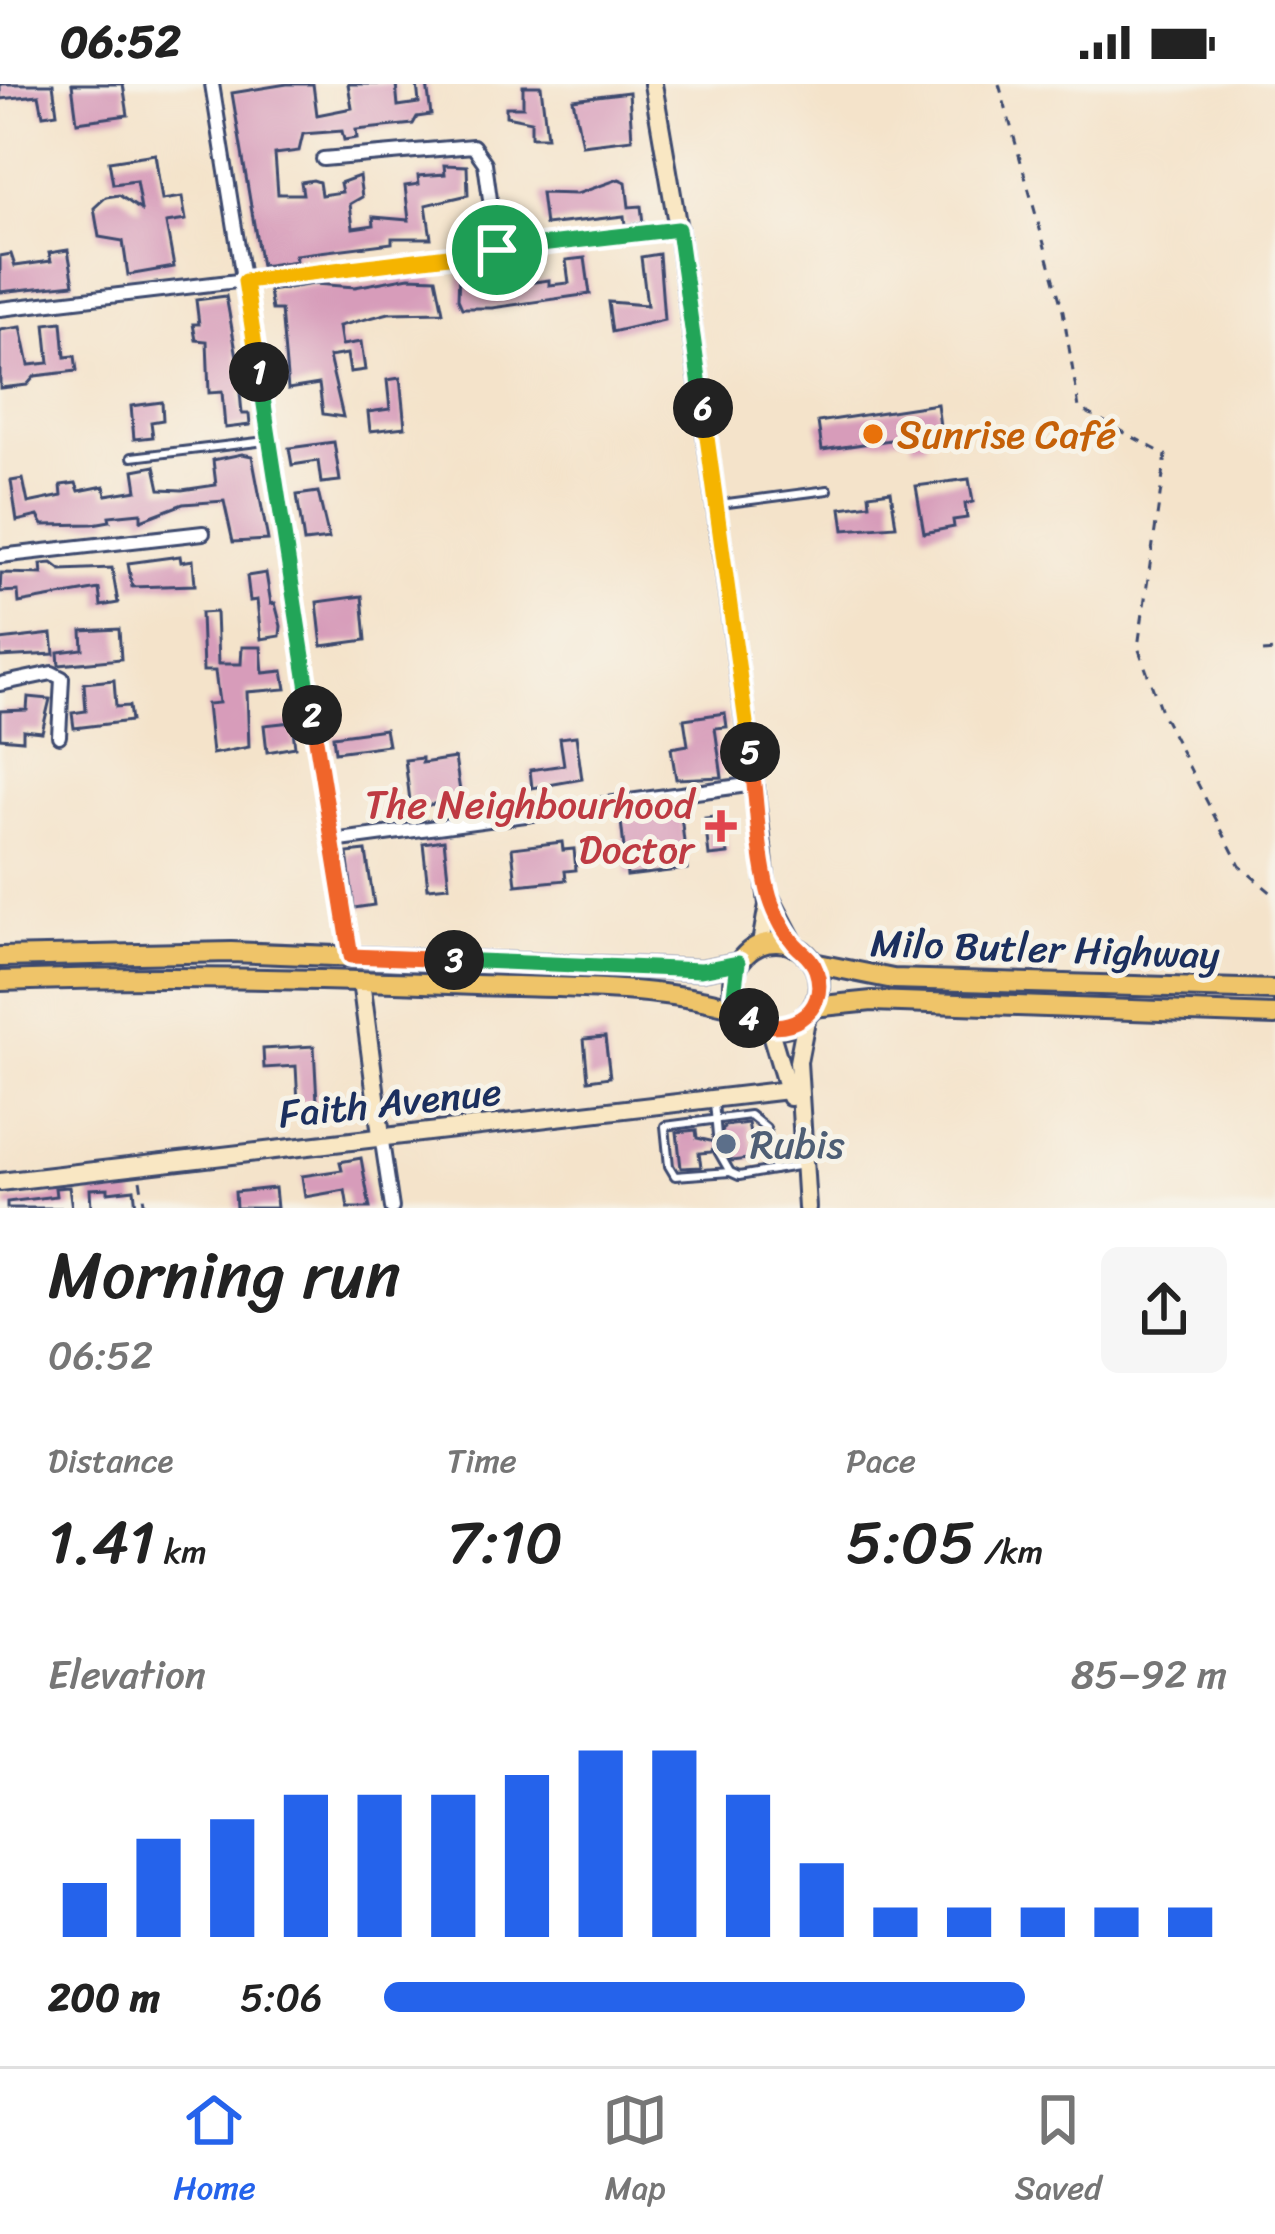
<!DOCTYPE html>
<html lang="en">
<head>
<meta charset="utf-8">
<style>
	body { margin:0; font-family:Sriracha,sans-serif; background:#f6f6f6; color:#222; height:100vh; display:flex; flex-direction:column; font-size:45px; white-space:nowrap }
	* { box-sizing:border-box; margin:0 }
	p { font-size:39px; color:#767676 }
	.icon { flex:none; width:66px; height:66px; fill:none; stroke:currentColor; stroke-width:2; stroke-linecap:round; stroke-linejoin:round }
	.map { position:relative; height:1124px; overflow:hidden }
	.drawer { display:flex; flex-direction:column; background:#fff; flex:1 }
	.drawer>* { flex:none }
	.pin { position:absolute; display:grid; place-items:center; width:102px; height:102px; color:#fff; margin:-51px; border:6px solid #fff; border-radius:50%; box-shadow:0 3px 12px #0007 }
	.km { position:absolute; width:60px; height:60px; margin:-30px; border-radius:50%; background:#222; color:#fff; font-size:33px; line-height:60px; text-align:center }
	.round { display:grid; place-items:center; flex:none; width:126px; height:126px; border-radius:18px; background:#f6f6f6 }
	.summary { display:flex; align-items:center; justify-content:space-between; height:204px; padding:0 48px }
	h1 { font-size:66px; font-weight:600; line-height:90px }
	.metrics { display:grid; grid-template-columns:repeat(3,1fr); gap:18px; height:204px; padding:12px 48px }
	.metrics div { display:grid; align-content:center }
	.metrics b { font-size:60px; font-weight:600 }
	.metrics small { font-size:33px; font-weight:400 }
	.metrics p { font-size:33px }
	.chart { height:336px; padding:24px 48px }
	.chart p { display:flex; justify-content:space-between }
	.chart svg { width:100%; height:216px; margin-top:12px; stroke:#2563eb; stroke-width:6 }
	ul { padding:0 48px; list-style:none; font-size:39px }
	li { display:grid; grid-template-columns:192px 144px 1fr; align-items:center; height:90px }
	li i { height:30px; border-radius:15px; background:#2563eb }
	.status { display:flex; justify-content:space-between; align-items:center; height:84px; padding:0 60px; background:#fff; direction:ltr }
	.status svg { height:33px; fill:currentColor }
	.tab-bar { display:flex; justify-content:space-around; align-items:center; height:168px; border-top:3px solid #e0e0e0; background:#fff; font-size:33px; color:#767676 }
	.tab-bar a { display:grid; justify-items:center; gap:6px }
	.tab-bar .active { color:#2563eb }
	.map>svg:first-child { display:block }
	.building { fill:#d79cba }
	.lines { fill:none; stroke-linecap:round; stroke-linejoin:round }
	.lane-casing { stroke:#3c4a6e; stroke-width:12 }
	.street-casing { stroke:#3c4a6e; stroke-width:18 }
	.secondary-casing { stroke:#3c4a6e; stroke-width:22 }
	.primary-casing { stroke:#3c4a6e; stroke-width:24 }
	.path { stroke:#3c4a6e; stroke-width:3; stroke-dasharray:9 9; stroke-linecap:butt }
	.lane { stroke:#fff; stroke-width:6 }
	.street { stroke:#fff; stroke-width:12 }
	.secondary { stroke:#f9e7c3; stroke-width:16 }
	.primary { stroke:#efc469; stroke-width:18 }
	.split-1-casing { stroke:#fff; stroke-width:24 }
	.split-2-casing { stroke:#fff; stroke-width:24 }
	.split-3-casing { stroke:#fff; stroke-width:24 }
	.split-4-casing { stroke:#fff; stroke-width:24 }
	.split-5-casing { stroke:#fff; stroke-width:24 }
	.split-6-casing { stroke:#fff; stroke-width:24 }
	.split-7-casing { stroke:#fff; stroke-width:24 }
	.split-1 { stroke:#f5b400; stroke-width:15 }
	.split-2 { stroke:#22a559; stroke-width:15 }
	.split-3 { stroke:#f0652b; stroke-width:15 }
	.split-4 { stroke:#22a559; stroke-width:15 }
	.split-5 { stroke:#f0652b; stroke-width:15 }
	.split-6 { stroke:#f5b400; stroke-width:15 }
	.split-7 { stroke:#22a559; stroke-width:15 }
	.food-dot { fill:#e8710a; stroke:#f7f3e8; stroke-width:4.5 }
	.health-dot { fill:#e0444e; stroke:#f7f3e8; stroke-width:4.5 }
	.service-dot { fill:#5c6f8a; stroke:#f7f3e8; stroke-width:4.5 }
	.labels { text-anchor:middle; stroke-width:10; stroke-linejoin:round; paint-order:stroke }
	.food-label { font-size:39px; fill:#c56008; stroke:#f7f3e8; text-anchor:start }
	.health-label { font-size:39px; fill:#be3a42; stroke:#f7f3e8; text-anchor:end }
	.street-label { font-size:39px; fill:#1b2f5e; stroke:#f7f3e8 }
	.service-label { font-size:39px; fill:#4e5e75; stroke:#f7f3e8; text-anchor:start }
</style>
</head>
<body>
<div class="status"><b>06:52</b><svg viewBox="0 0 49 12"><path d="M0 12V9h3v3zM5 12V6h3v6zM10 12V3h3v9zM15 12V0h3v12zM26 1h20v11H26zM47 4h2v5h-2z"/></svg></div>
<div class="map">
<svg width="1275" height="1124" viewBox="0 0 1275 1124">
	<rect width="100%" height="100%" fill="#f7f3e8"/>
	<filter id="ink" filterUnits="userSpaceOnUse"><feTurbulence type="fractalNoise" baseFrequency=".00833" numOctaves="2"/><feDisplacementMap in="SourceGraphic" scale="24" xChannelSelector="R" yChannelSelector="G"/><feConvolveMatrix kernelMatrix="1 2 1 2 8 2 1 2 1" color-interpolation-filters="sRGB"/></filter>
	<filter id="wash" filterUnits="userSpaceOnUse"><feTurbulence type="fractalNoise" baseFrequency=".004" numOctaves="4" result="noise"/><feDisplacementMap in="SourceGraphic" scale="48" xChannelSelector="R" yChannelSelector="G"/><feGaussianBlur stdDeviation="2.7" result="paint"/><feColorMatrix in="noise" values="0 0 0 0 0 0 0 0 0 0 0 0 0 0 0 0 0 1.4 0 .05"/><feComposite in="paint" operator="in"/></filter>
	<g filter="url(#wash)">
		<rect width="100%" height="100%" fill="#f4e3ca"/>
		<g id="blocks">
			<!-- building -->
			<g class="building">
				<path d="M0,0H53L57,29L43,31L39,11L0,15Z"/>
				<path d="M72,0H123L128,31L77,38Z"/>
				<path d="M287,0H313L317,31L352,24L348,0H396L398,22L419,19L417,0H427L431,31L417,33L413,40L356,46L357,54L344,56L342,47L303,50L299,67L275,70L278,110H303L301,98L313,96L319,98L321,111L342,108L340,99L359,92L362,113L350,120L353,144L374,141L373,133L409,136L405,102L419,100L418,92L445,90L444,81L467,82L468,111L426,121L431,154H392V159L295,171L296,177L261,182L232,9Z"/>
				<path d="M523,2H541L547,53H531V37L506,32V23H523Z"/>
				<path d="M629,8L632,55L582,61L573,15Z"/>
				<path d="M155,70L162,116L182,113L186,136L166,139L174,183L128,191L123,157L99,153L94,124L106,113L119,111L141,126L136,97L113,100L109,77Z"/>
				<path d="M619,95L626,98L629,123L641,122L643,139L625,141L624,132L545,141L541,109L577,110Z"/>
				<path d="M68,166L74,200L0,208V172L11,170L15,182L51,177L49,169Z"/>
				<path d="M659,170L664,236L612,248L608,218L647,221L641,173Z"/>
				<path d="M585,174L590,210L492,224H462L458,215L459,189L530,184L534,198L549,196V201L569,199L566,176Z"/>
				<path d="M409,193L436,194L443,228L389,229L339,242L342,261L361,258L365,286L350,288L347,270L329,273L343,333L323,330L319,300L288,305L281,226H272L269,207L314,200L355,203Z"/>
				<path d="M226,212L240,289L247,296L248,307L240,308L242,330H249L250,341L225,344L222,308L209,309L207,257L196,256L193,240H199L196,216Z"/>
				<path d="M62,238L65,273L75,272L77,287L35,292L27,301L0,304V246L21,243L29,281L49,279L45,240Z"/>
				<path d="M400,294L405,343L370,347L368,328L390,325L387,296Z"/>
				<path d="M162,318L163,336L151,338L153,353L134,355L131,322Z"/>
				<path d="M937,320L940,342L925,344L927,360L912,362L911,353L822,366L818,338Z"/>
				<path d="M334,358L340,397L321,399L318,377L292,381L289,364Z"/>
				<path d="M242,370L252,372L268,456L233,458L224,417L183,420L141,436V429L109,432L110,437L93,440L43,441L38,432L17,437L11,397L23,395L28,419L62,412L61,401L76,399L79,407L104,402L106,411L137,406L134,386L155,382L160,405L182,406L216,401L213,376Z"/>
				<path d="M969,395L973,418L965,420L967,434L953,436L954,443L924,449L916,402Z"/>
				<path d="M891,407L896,442L844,446L841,424L870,420L869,410Z"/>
				<path d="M318,408L329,455L304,458L297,411Z"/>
				<path d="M180,472L181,478L193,476L195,501L132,503L128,479Z"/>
				<path d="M52,479L61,486L112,484L118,519L101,522L99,505L19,519L18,507L0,508L1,489L42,490L41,480Z"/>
				<path d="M266,489L271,520L275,519L281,542L280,552L261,555L257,516L250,517L247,492Z"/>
				<path d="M362,512L366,556L322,562L317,518Z"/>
				<path d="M216,528L218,580H241L242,563H261L263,589L283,587L286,605L247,608L249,663L212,670L207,620L219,619L215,587H203L201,529Z"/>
				<path d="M119,545L121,575L59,581L58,568L83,565L82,547Z"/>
				<path d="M52,550L54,570L0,573V556Z"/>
				<path d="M114,596L116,623L129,622L131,637L74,644L72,629L86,627L84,599Z"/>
				<path d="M28,613L50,615L42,648L23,646V656L0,654V627L27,626Z"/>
				<path d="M725,629L727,643L715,644L722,693L676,695L671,664L688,661L684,635Z"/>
				<path d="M292,638L295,663L267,668L264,641Z"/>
				<path d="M385,645L388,661L335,668L333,652Z"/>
				<path d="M576,652L582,695L532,704L530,686L564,681L560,654Z"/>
				<path d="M422,674V679L455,674L461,714L411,725L405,676Z"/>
				<path d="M681,731L687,785L627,792L621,737Z"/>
				<path d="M723,732L728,770L709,772L705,734Z"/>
				<path d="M444,756L449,802L428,804L423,759Z"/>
				<path d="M562,758L563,766L574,765L576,786L565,787L566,796L516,801L512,764Z"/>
				<path d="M366,767L374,821L354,824L347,769Z"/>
				<path d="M605,953L610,993L588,996L584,955Z"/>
				<path d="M314,962L317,1018L298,1019L296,982L264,984L263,965Z"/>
				<path d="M748,1039L755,1074L732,1077L717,1060L711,1068L699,1069L701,1083L681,1084L677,1048L696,1046L697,1054L719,1059L724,1042Z"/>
				<path d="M361,1074L370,1124H348L345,1106L305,1113L302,1092L342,1086L340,1078Z"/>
				<path d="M69,1103L72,1124H7V1118L56,1112L55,1104Z"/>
				<path d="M108,1104V1108L134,1105L136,1124H91L90,1105Z"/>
				<path d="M275,1104L277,1124H236L235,1108Z"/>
			</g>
		</g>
	</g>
	<g filter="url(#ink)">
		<use href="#blocks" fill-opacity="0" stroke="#3c4a6e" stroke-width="3"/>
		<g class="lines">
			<defs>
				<g id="lane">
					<path d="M132,373L266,357"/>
					<path d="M720,420L828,406"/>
					<path d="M714,1018L717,1052"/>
					<path d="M718,1067L730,1088L739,1092L803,1081"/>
					<path d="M730,1088L675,1092L669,1082L665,1042L750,1031L766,1044L774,1086"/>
				</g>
				<g id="street">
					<path d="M212,0L351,872"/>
					<path d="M323,75L473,62L485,79L497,166"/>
					<path d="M0,225L678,145"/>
					<path d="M0,472L203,449"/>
					<path d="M0,600L52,589L62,594L59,652"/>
					<path d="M333,757L755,700"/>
					<path d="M381,1051L392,1124"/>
				</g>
				<g id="secondary">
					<path d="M653,0L678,145L761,752L768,821L761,859"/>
					<path d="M772,817L795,861"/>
					<path d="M361,897L381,1051"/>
					<path d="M769,943L790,1013"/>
					<path d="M0,1098L788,1006"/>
					<path d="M807,1124L798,978L807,931"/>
				</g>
				<g id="primary">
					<circle cx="776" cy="901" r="43"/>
					<path d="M0,873L231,868L701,886L738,879"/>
					<path d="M813,879L893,895L1275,906"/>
					<path d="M0,897C159,891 317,895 476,901C563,904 655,901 740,925"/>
					<path d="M813,923L872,917L1275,931"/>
				</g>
			</defs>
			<!-- lane casing -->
			<use href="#lane" class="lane-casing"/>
			<!-- street casing -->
			<use href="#street" class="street-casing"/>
			<!-- secondary casing -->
			<use href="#secondary" class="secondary-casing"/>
			<!-- primary casing -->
			<use href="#primary" class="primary-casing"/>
			<!-- path -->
			<g class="path">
				<path d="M999,0L1063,227L1079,324L1166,371L1138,563L1162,630L1240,782L1275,812"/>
				<path d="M1263,568L1275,567"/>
				<path d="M140,1096L145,1124"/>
			</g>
			<!-- lane -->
			<use href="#lane" class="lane"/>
			<!-- street -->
			<use href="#street" class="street"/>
			<!-- secondary -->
			<use href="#secondary" class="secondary"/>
			<!-- primary -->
			<use href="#primary" class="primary"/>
		</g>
	</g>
	<g class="lines" filter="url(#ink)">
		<defs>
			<path id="split-1" d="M259,288L245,197L497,166"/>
			<path id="split-2" d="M259,288L312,631"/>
			<path id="split-3" d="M312,631L351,872L454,876"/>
			<path id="split-4" d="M454,876L701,886L738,879L734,910L749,934"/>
			<path id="split-5" d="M749,934C783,956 831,929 816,886C811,872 801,868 793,858C782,845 772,824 768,807C757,763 757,713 750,668"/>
			<path id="split-6" d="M703,324L750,668"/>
			<path id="split-7" d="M497,166L678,145L703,324"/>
		</defs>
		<!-- split-1 casing -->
		<use href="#split-1" class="split-1-casing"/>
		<!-- split-2 casing -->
		<use href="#split-2" class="split-2-casing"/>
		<!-- split-3 casing -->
		<use href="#split-3" class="split-3-casing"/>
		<!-- split-4 casing -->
		<use href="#split-4" class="split-4-casing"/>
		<!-- split-5 casing -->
		<use href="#split-5" class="split-5-casing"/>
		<!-- split-6 casing -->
		<use href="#split-6" class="split-6-casing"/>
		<!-- split-7 casing -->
		<use href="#split-7" class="split-7-casing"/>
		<!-- split-1 -->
		<use href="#split-1" class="split-1"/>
		<!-- split-2 -->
		<use href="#split-2" class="split-2"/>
		<!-- split-3 -->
		<use href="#split-3" class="split-3"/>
		<!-- split-4 -->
		<use href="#split-4" class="split-4"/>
		<!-- split-5 -->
		<use href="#split-5" class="split-5"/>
		<!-- split-6 -->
		<use href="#split-6" class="split-6"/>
		<!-- split-7 -->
		<use href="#split-7" class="split-7"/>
	</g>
	<!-- markers -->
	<circle class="food-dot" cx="873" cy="350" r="12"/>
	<path class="health-dot" d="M715 724h12v12h12v12h-12v12h-12v-12h-12v-12h12z"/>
	<circle class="service-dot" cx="726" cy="1060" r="12"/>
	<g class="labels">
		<!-- food labels -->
		<g class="food-label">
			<text x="897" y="364">Sunrise Café</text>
		</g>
		<!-- health labels -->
		<g class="health-label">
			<text x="694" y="734">The Neighbourhood<tspan x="694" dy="45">Doctor</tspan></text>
		</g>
		<!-- street labels -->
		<g class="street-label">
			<text transform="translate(1045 864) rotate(2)" y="14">Milo Butler Highway</text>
			<text transform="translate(390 1018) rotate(-6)" y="14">Faith Avenue</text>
		</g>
		<!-- service labels -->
		<g class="service-label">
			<text x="750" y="1074">Rubis</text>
		</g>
	</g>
</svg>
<div class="pin" style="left:497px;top:166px;background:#1e9e55"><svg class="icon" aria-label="arrive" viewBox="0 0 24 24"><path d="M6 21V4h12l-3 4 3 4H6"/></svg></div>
<b class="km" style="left:259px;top:288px">1</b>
<b class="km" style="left:312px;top:631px">2</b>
<b class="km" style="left:454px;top:876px">3</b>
<b class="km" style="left:749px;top:934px">4</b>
<b class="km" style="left:750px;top:668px">5</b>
<b class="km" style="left:703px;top:324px">6</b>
</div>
<section class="drawer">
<div class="summary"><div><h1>Morning run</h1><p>06:52</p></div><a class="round"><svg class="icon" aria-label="share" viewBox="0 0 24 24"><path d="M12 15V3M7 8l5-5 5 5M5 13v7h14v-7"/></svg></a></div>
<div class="metrics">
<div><p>Distance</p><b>1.41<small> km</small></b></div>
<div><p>Time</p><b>7:10</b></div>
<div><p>Pace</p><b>5:05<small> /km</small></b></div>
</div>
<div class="chart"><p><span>Elevation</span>85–92 m</p>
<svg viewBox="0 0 160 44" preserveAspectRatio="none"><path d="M5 44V33M15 44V24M25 44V20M35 44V15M45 44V15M55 44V15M65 44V11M75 44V6M85 44V6M95 44V15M105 44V29M115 44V38M125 44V38M135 44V38M145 44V38M155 44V38"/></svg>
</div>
<ul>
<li><b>200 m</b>5:06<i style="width:76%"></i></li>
</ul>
</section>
<nav class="tab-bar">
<a class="active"><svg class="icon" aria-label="home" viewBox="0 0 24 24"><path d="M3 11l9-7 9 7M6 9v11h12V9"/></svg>Home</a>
<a><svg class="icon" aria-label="map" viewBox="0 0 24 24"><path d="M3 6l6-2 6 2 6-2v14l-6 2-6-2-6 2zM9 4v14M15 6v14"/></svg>Map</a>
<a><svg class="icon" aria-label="saved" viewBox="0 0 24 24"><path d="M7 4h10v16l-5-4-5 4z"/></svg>Saved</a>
</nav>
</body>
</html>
